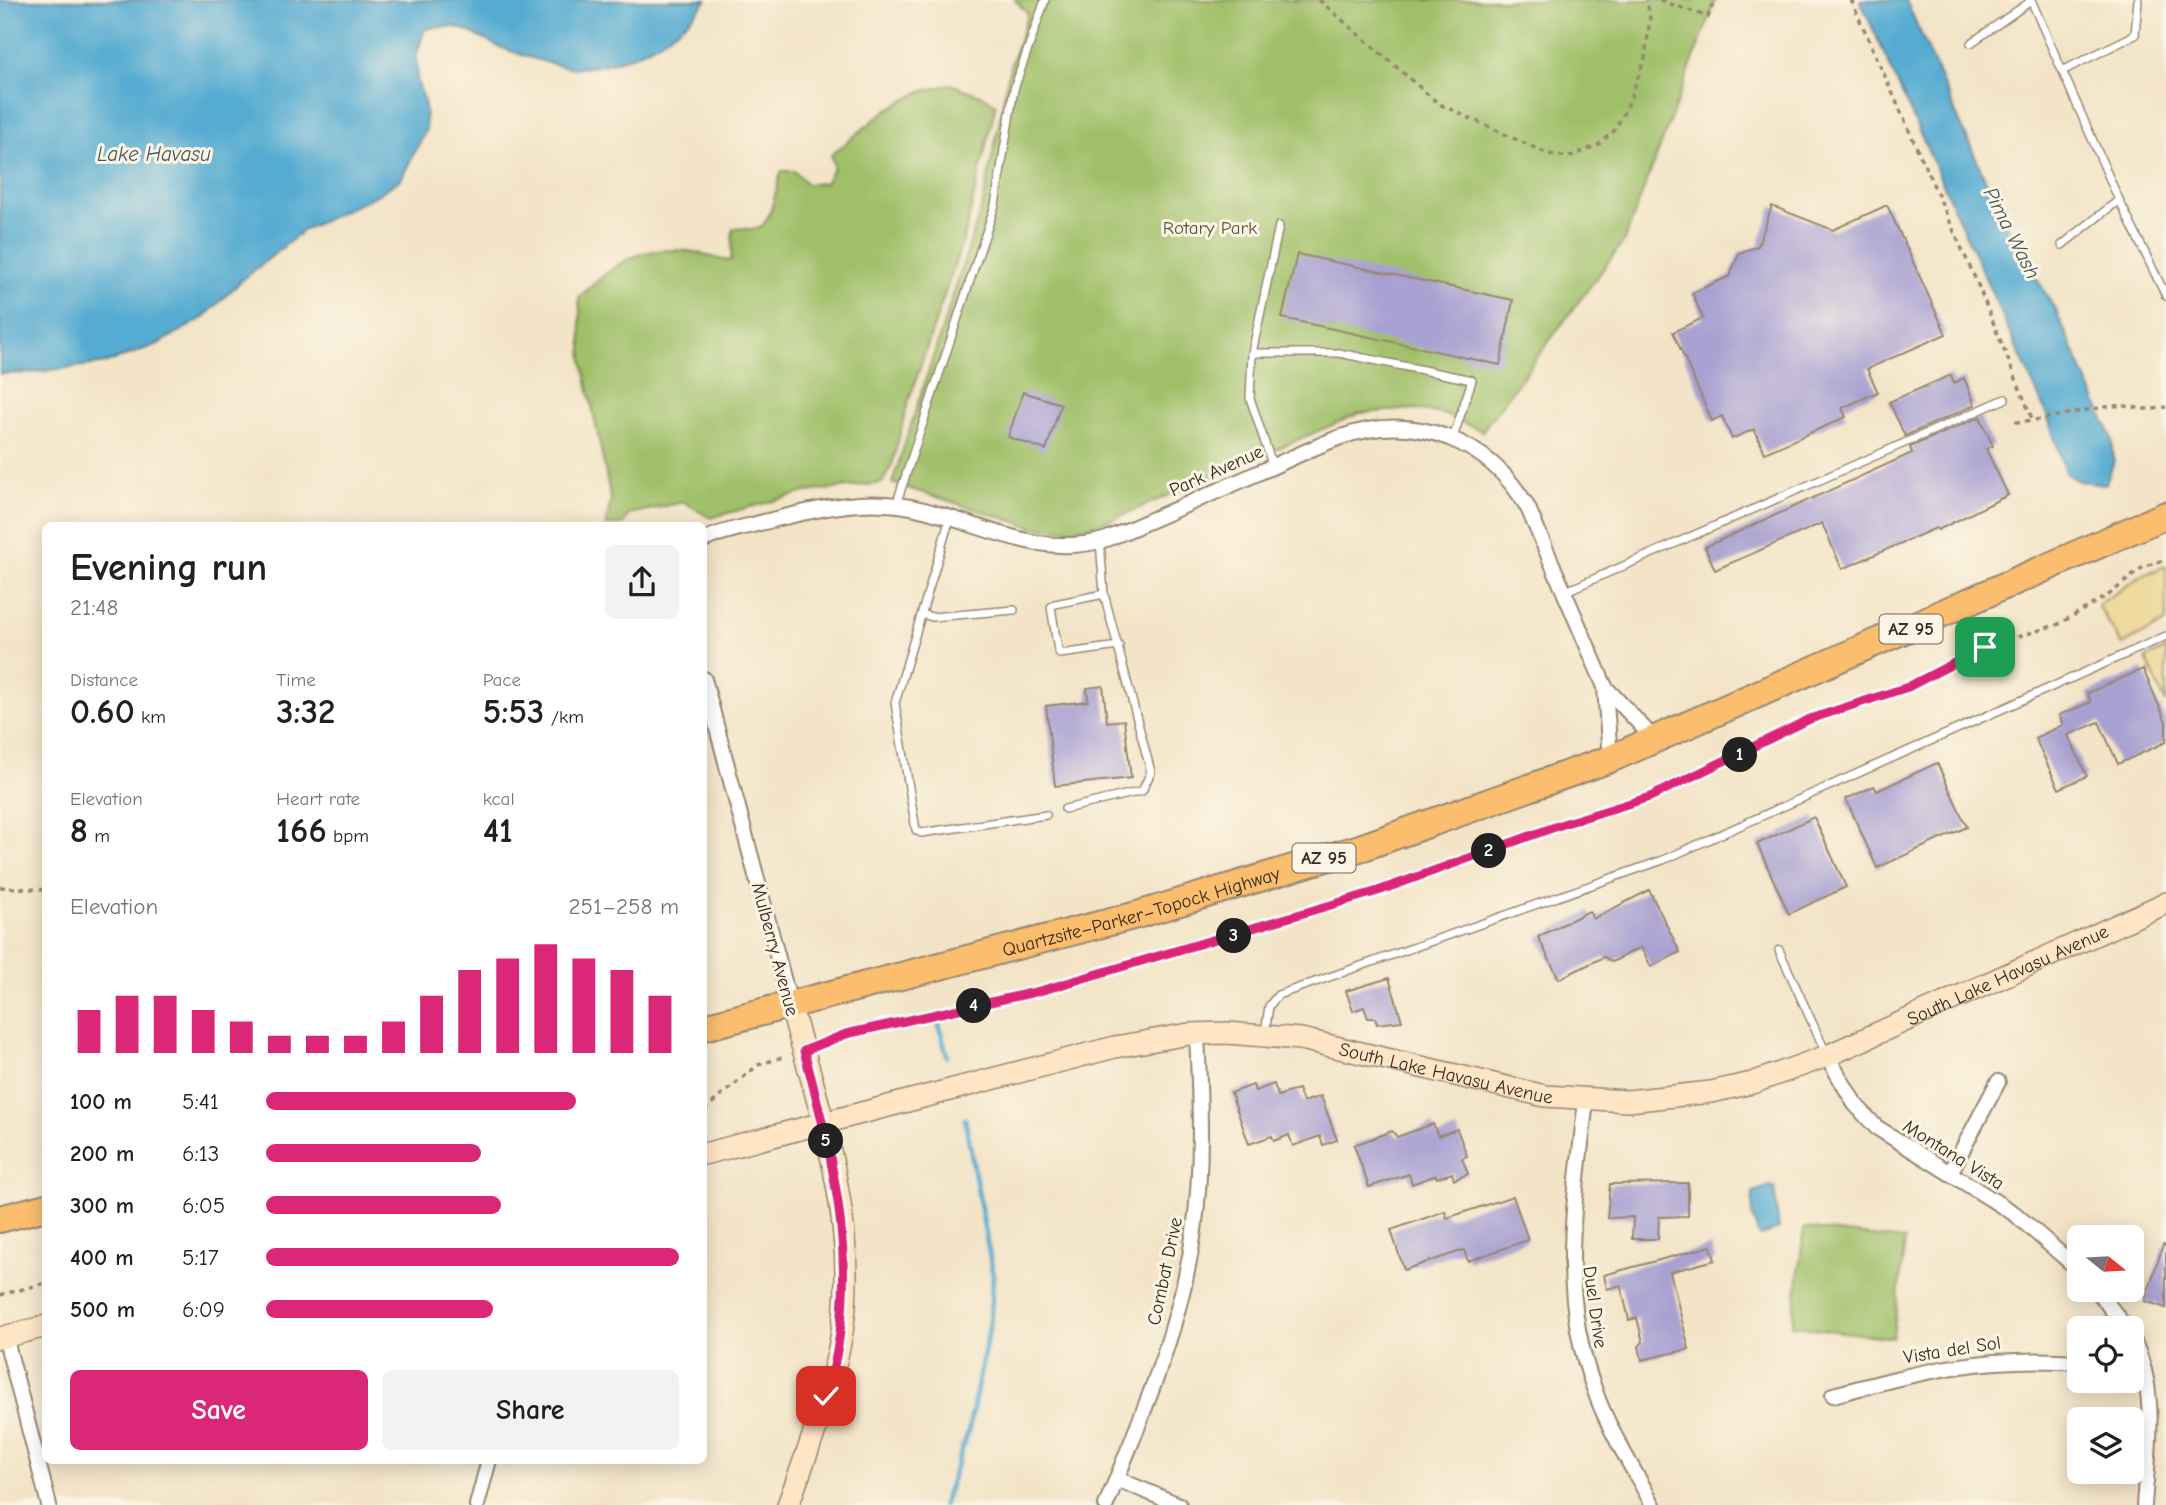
<!DOCTYPE html>
<html lang="en">
<head>
<meta charset="utf-8">
<style>
	body { margin:0; font-family:"Comic Neue",sans-serif; background:#f2f2f2; color:#202124; height:100vh; display:flex; flex-direction:column; font-size:26px; white-space:nowrap }
	* { box-sizing:border-box; margin:0 }
	p { font-size:23px; color:#757577 }
	.icon { flex:none; width:38px; height:38px; fill:none; stroke:currentColor; stroke-width:2; stroke-linecap:round; stroke-linejoin:round }
	.map { position:relative; flex:1; overflow:hidden }
	.panel { position:absolute; left:42px; top:522px; width:665px; height:942px; display:flex; flex-direction:column; background:#fff; border-radius:10px; box-shadow:0 4px 18px #0003 }
	.panel>* { flex:none }
	.needle { width:46px; rotate:108deg }
	.tools { position:absolute; left:2067px; top:1225px; display:grid; gap:14px }
	.tools a { display:grid; place-items:center; width:77px; height:77px; border-radius:10px; background:#fff; box-shadow:0 4px 18px #0003; font-size:35px }
	.pin { position:absolute; display:grid; place-items:center; width:60px; height:60px; color:#fff; margin:-30px; border-radius:14px; box-shadow:0 4px 10px #0006 }
	.km { position:absolute; width:35px; height:35px; margin:-18px; border-radius:50%; background:#222; color:#fff; font-size:19px; line-height:35px; text-align:center }
	.round { display:grid; place-items:center; flex:none; width:74px; height:74px; border-radius:10px; background:#f2f2f2 }
	.headline { display:flex; align-items:center; justify-content:space-between; height:119px; padding:0 28px }
	h1 { font-size:38px; font-weight:700; line-height:52px }
	.figures { display:grid; grid-template-columns:repeat(3,1fr); gap:10px; height:119px; padding:7px 28px }
	.figures div { display:grid; align-content:center }
	.figures b { font-size:35px; font-weight:700 }
	.figures small { font-size:19px; font-weight:400 }
	.figures p { font-size:19px }
	.chart { height:196px; padding:14px 28px }
	.chart p { display:flex; justify-content:space-between }
	.chart svg { width:100%; height:126px; margin-top:7px; stroke:#db2777; stroke-width:6 }
	.primary-button { display:flex; gap:14px; margin-top:auto; padding:14px 28px }
	.primary-button a { flex:1; height:80px; border-radius:10px; background:#db2777; color:#fff; font-size:28px; font-weight:700; line-height:80px; text-align:center }
	.primary-button a+a { background:#f2f2f2; color:#202124 }
	ul { padding:0 28px; list-style:none; font-size:23px }
	li { display:grid; grid-template-columns:112px 84px 1fr; align-items:center; height:52px }
	li i { height:18px; border-radius:9px; background:#db2777 }
	.map>svg:first-child { display:block }
	.green { fill:#9fbf68; stroke:#6d7443; stroke-width:2 }
	.sand { fill:#eeda9e; stroke:#94825e; stroke-width:2 }
	.water { fill:#55abd1; stroke:#486a78; stroke-width:2 }
	.lines { fill:none; stroke-linecap:round; stroke-linejoin:round }
	.stream { stroke:#55abd1; stroke-width:5 }
	.building { fill:#a9a1d1 }
	.lane-casing { stroke:#978772; stroke-width:10 }
	.street-casing { stroke:#978772; stroke-width:18 }
	.secondary-casing { stroke:#978772; stroke-width:24 }
	.highway-casing { stroke:#978772; stroke-width:30 }
	.path { stroke:#978772; stroke-width:3.5; stroke-dasharray:5 5; stroke-linecap:butt }
	.lane { stroke:#fff; stroke-width:7 }
	.street { stroke:#fff; stroke-width:14 }
	.secondary { stroke:#fde5c5; stroke-width:21 }
	.highway { stroke:#fbbd6e; stroke-width:26 }
	.route-casing { stroke:#fff; stroke-width:14 }
	.route { stroke:#db2777; stroke-width:9 }
	.labels { text-anchor:middle; stroke-width:6; stroke-linejoin:round; paint-order:stroke }
	.shield { fill:#fcf5e5; stroke:#75675a; stroke-width:2 }
	.shield-label { font-size:18px; font-weight:bold; fill:#3b2a1e }
	.park-label { font-size:19px; fill:#595734; stroke:#fcf5e5 }
	.street-label { font-size:19px; fill:#3b2a1e; stroke:#fcf5e5 }
	.water-label { font-size:21px; font-style:italic; fill:#44575d; stroke:#fcf5e5 }
</style>
</head>
<body>
<div class="map">
<svg width="2166" height="1505" viewBox="0 0 2166 1505">
	<rect width="100%" height="100%" fill="#fcf5e5"/>
	<filter id="ink" filterUnits="userSpaceOnUse"><feTurbulence type="fractalNoise" baseFrequency=".0143" numOctaves="2"/><feDisplacementMap in="SourceGraphic" scale="14" xChannelSelector="R" yChannelSelector="G"/><feConvolveMatrix kernelMatrix="1 2 1 2 8 2 1 2 1" color-interpolation-filters="sRGB"/></filter>
	<filter id="wash" filterUnits="userSpaceOnUse"><feTurbulence type="fractalNoise" baseFrequency=".00686" numOctaves="4" result="noise"/><feDisplacementMap in="SourceGraphic" scale="28" xChannelSelector="R" yChannelSelector="G"/><feGaussianBlur stdDeviation="1.57" result="paint"/><feColorMatrix in="noise" values="0 0 0 0 0 0 0 0 0 0 0 0 0 0 0 0 0 1.4 0 .05"/><feComposite in="paint" operator="in"/></filter>
	<g filter="url(#wash)">
		<rect width="100%" height="100%" fill="#f3e4c7"/>
		<!-- green -->
		<g class="green">
			<path d="M1015,0H1716L1624,241L1482,431L1443,414L1416,409L1360,413L1111,520L1073,530L1035,528L892,483L983,203L1010,67L1028,14Z"/>
			<path d="M951,84L985,97L996,104L965,234L907,406L892,465L882,483L806,492L710,518L684,502L629,514L623,525H606L611,499L583,362L579,297C618,262 640,243 695,252C708,254 718,262 731,260L733,229C740,227 748,230 755,229C773,227 775,184 782,171H794L807,184L825,183L834,167L831,155L886,110L920,92Z"/>
			<path d="M1804,1228L1905,1240L1893,1338L1792,1326Z"/>
		</g>
		<!-- sand -->
		<g class="sand">
			<path d="M2166,566V622L2122,645L2098,605L2141,576Z"/>
			<path d="M2166,649V703L2146,658Z"/>
		</g>
		<!-- water -->
		<g class="water">
			<path d="M0,0H707C676,39 628,65 578,68C562,69 515,53 500,47C464,32 468,22 425,29L417,53V80L425,105L426,130L401,179L377,195L304,230L240,282L203,318L158,344L107,363L28,373L0,374Z"/>
			<path d="M1860,0H1906L2004,222L2057,313L2112,438L2114,461L2106,484L2078,481L2066,474L2047,415Z"/>
			<path d="M1770,1186L1774,1188L1779,1229L1759,1236L1752,1216L1753,1192Z"/>
		</g>
		<g class="lines">
			<!-- stream -->
			<g class="stream">
				<path d="M939,1025L947,1056"/>
				<path d="M943,1505L968,1432L990,1324L993,1275L965,1119"/>
			</g>
		</g>
		<g id="blocks">
			<!-- building -->
			<g class="building">
				<path d="M1887,205L1946,334L1867,369L1878,392L1842,408L1846,417L1765,453L1754,429L1732,439L1722,416L1712,421L1673,332L1703,318L1692,293L1730,276L1739,253L1758,246L1772,206L1833,230Z"/>
				<path d="M1297,254L1513,300L1500,365L1282,318Z"/>
				<path d="M1951,375L1954,383L1964,378L1975,405L1905,436L1889,402Z"/>
				<path d="M1023,392L1061,404L1046,450L1008,437Z"/>
				<path d="M1980,417L1993,446L1986,449L2008,495L1938,530L1936,528L1842,569L1822,523L1715,570L1705,547L1912,453L1910,447Z"/>
				<path d="M2143,669L2166,722V742L2118,764L2099,722L2068,735L2087,776L2059,789L2035,738L2063,725L2059,715L2091,702L2087,693Z"/>
				<path d="M1103,686L1107,722L1124,720L1131,778L1055,786L1046,706L1088,701L1087,688Z"/>
				<path d="M1937,763L1967,827L1877,868L1846,799L1874,786L1877,791Z"/>
				<path d="M1814,817L1846,887L1789,914L1757,844Z"/>
				<path d="M1649,890L1680,952L1651,967L1641,947L1612,962L1604,957L1559,979L1538,937L1589,911L1593,919Z"/>
				<path d="M1389,978L1402,1021L1377,1024L1375,1018H1368L1364,1007L1353,1011L1346,991Z"/>
				<path d="M1274,1084L1278,1096L1298,1089L1303,1102L1321,1096L1337,1140L1323,1145L1320,1136L1293,1146L1289,1135L1274,1141L1272,1136L1249,1144L1231,1093L1253,1085L1255,1091Z"/>
				<path d="M1433,1124L1438,1136L1457,1129L1467,1156L1462,1158L1468,1174L1454,1180L1452,1173L1437,1178L1436,1175L1412,1184L1409,1174L1369,1187L1354,1145L1392,1131L1397,1137Z"/>
				<path d="M1688,1183V1216L1659,1217L1658,1239H1632L1633,1217L1607,1218L1610,1184Z"/>
				<path d="M1513,1196L1528,1240L1468,1261L1464,1250L1404,1270L1391,1230L1445,1211L1447,1218Z"/>
				<path d="M2163,1245L2166,1246V1308L2145,1301Z"/>
				<path d="M1711,1246L1715,1260L1670,1272L1689,1349L1642,1360L1639,1346L1643,1342L1637,1318L1629,1320L1621,1285L1607,1289L1604,1275Z"/>
			</g>
		</g>
	</g>
	<g filter="url(#ink)">
		<use href="#blocks" fill-opacity="0" stroke="#978772" stroke-width="2"/>
		<g class="lines">
			<defs>
				<g id="lane">
					<path d="M2031,0L2119,200L2166,296"/>
					<path d="M1971,43L2031,1"/>
					<path d="M2062,71L2135,35L2138,0"/>
					<path d="M1279,226L1252,353H1339L1472,380L1453,438"/>
					<path d="M2062,245L2119,200"/>
					<path d="M1252,353L1250,398L1273,467"/>
					<path d="M896,505L995,205L1014,89L1045,0"/>
					<path d="M950,518L895,703L916,830L921,833L1046,815"/>
					<path d="M1564,592L2005,399"/>
					<path d="M1104,594L1055,604L1051,607L1058,650L1060,654L1119,646"/>
					<path d="M922,614L932,617L1014,610"/>
					<path d="M1065,809L1142,791L1151,772L1104,594L1100,541"/>
					<path d="M1779,950L1827,1055"/>
					<path d="M1265,1033L1269,1006L1278,995L1663,860L2166,636"/>
				</g>
				<g id="street">
					<path d="M704,540C721,531 742,528 760,523C816,509 867,495 924,510C986,526 1042,559 1107,539C1157,518 1208,495 1258,473C1286,461 1313,447 1341,437C1416,411 1490,441 1528,508L1605,687L1610,759"/>
					<path d="M704,679L790,1004"/>
					<path d="M1605,687L1655,740"/>
					<path d="M1827,1056L1855,1104L1876,1127L2015,1214L2079,1270"/>
					<path d="M1586,1100C1575,1202 1557,1291 1595,1391C1609,1431 1633,1468 1653,1505"/>
					<path d="M1950,1173L1998,1082"/>
					<path d="M2097,1290L2126,1328"/>
					<path d="M5,1336L49,1505"/>
					<path d="M2132,1338C2159,1391 2148,1448 2144,1505"/>
					<path d="M1833,1395C1924,1371 1984,1355 2079,1362"/>
					<path d="M1117,1479L1179,1505"/>
					<path d="M477,1505L489,1460"/>
					<path d="M1106,1505C1142,1416 1181,1327 1194,1231C1203,1165 1200,1100 1197,1034"/>
				</g>
				<g id="secondary">
					<path id="s1" d="M704,1154L1115,1047L1189,1034L1227,1033L1301,1039L1545,1096L1628,1101L1711,1092L1752,1083L1827,1056L2166,903"/>
					<path d="M0,1338L46,1326"/>
					<path d="M788,1505C807,1452 829,1398 840,1343C862,1234 820,1109 790,1004"/>
				</g>
				<g id="highway">
					<path id="s2" d="M704,1027L1137,915L1363,847L1610,759L2166,515"/>
					<path d="M0,1219L46,1207"/>
				</g>
			</defs>
			<!-- lane casing -->
			<use href="#lane" class="lane-casing"/>
			<!-- street casing -->
			<use href="#street" class="street-casing"/>
			<!-- secondary casing -->
			<use href="#secondary" class="secondary-casing"/>
			<!-- highway casing -->
			<use href="#highway" class="highway-casing"/>
			<!-- path -->
			<g class="path">
				<path d="M1319,0L1439,104L1548,154L1569,157L1598,145L1614,131L1628,105L1645,58L1650,18L1647,0"/>
				<path d="M1660,0L1708,17L1714,0"/>
				<path d="M1851,0L1978,285L2033,421"/>
				<path d="M2015,422C2048,420 2080,410 2112,406C2133,404 2142,413 2166,407"/>
				<path d="M0,887L46,890"/>
				<path d="M819,1044L846,1034L1040,991L1227,939L1378,891L1565,823L1650,797L1810,719L1908,687L1985,647L2059,624L2110,594L2143,567L2166,559"/>
				<path d="M704,1110L758,1065L786,1056"/>
				<path d="M0,1295L46,1283"/>
			</g>
			<!-- lane -->
			<use href="#lane" class="lane"/>
			<!-- street -->
			<use href="#street" class="street"/>
			<!-- secondary -->
			<use href="#secondary" class="secondary"/>
			<!-- highway -->
			<use href="#highway" class="highway"/>
		</g>
	</g>
	<g class="lines" filter="url(#ink)">
		<defs>
			<path id="route" d="M826,1396C863,1277 835,1167 804,1051L846,1034L1040,991L1378,891L1566,823L1650,797L1810,719L1908,687L1985,647"/>
		</defs>
		<!-- route casing -->
		<use href="#route" class="route-casing"/>
		<!-- route -->
		<use href="#route" class="route"/>
	</g>
	<g class="labels">
		<!-- shield labels -->
		<g class="shield">
			<rect x="1879.5" y="614.5" width="63" height="29" rx="5"/>
			<rect x="1292.5" y="843.5" width="63" height="29" rx="5"/>
		</g>
		<g class="shield-label">
			<text x="1911" y="635">AZ 95</text>
			<text x="1324" y="864">AZ 95</text>
		</g>
		<!-- park labels -->
		<g class="park-label">
			<text x="1210" y="234">Rotary Park</text>
		</g>
		<!-- street labels -->
		<g class="street-label">
			<text transform="translate(1216 470) rotate(-24)" y="7">Park Avenue</text>
			<text dy="7" stroke="none"><textPath href="#s2" startOffset="452">Quartzsite–Parker–Topock Highway</textPath></text>
			<text transform="translate(776 949) rotate(75)" y="7">Mulberry Avenue</text>
			<text dy="7" stroke="none"><textPath href="#s1" startOffset="1349">South Lake Havasu Avenue</textPath></text>
			<text dy="7" stroke="none"><textPath href="#s1" startOffset="761">South Lake Havasu Avenue</textPath></text>
			<text transform="translate(1954 1154) rotate(32)" y="7">Montana Vista</text>
			<text transform="translate(1164 1271) rotate(-78)" y="7">Combat Drive</text>
			<text transform="translate(1596 1307) rotate(82)" y="7">Duel Drive</text>
			<text transform="translate(1952 1349) rotate(-9)" y="7">Vista del Sol</text>
		</g>
		<!-- water labels -->
		<g class="water-label">
			<text x="154" y="161">Lake Havasu</text>
			<text transform="translate(2012 233) rotate(63)" y="7">Pima Wash</text>
		</g>
	</g>
</svg>
<div class="tools">
<a><svg class="needle" viewBox="-14 -14 28 28"><path d="M0-13l5 13h-10z" fill="#e53935"/><path d="M0 13l5-13h-10z" fill="#757577"/></svg></a>
<a><svg class="icon" aria-label="locate" viewBox="0 0 24 24"><circle cx="12" cy="12" r="6"/><path d="M12 2v4M12 18v4M2 12h4M18 12h4"/></svg></a>
<a><svg class="icon" aria-label="layers" viewBox="0 0 24 24"><path d="M12 4l9 5-9 5-9-5zM3 14l9 5 9-5"/></svg></a>
</div>
<div class="pin" style="left:1985px;top:647px;background:#1e9e55"><svg class="icon" aria-label="arrive" viewBox="0 0 24 24"><path d="M6 21V4h12l-3 4 3 4H6"/></svg></div>
<div class="pin" style="left:826px;top:1396px;background:#d93025"><svg class="icon" aria-label="check" viewBox="0 0 24 24"><path d="M5 12l5 5 9-10"/></svg></div>
<b class="km" style="left:1740px;top:755px">1</b>
<b class="km" style="left:1489px;top:851px">2</b>
<b class="km" style="left:1234px;top:936px">3</b>
<b class="km" style="left:974px;top:1006px">4</b>
<b class="km" style="left:826px;top:1141px">5</b>
<section class="panel">
<div class="headline"><div><h1>Evening run</h1><p>21:48</p></div><a class="round"><svg class="icon" aria-label="share" viewBox="0 0 24 24"><path d="M12 15V3M7 8l5-5 5 5M5 13v7h14v-7"/></svg></a></div>
<div class="figures">
<div><p>Distance</p><b>0.60<small> km</small></b></div>
<div><p>Time</p><b>3:32</b></div>
<div><p>Pace</p><b>5:53<small> /km</small></b></div>
</div>
<div class="figures">
<div><p>Elevation</p><b>8<small> m</small></b></div>
<div><p>Heart rate</p><b>166<small> bpm</small></b></div>
<div><p>kcal</p><b>41</b></div>
</div>
<div class="chart"><p><span>Elevation</span>251–258 m</p>
<svg viewBox="0 0 160 44" preserveAspectRatio="none"><path d="M5 44V29M15 44V24M25 44V24M35 44V29M45 44V33M55 44V38M65 44V38M75 44V38M85 44V33M95 44V24M105 44V15M115 44V11M125 44V6M135 44V11M145 44V15M155 44V24"/></svg>
</div>
<ul>
<li><b>100 m</b>5:41<i style="width:75%"></i></li>
<li><b>200 m</b>6:13<i style="width:52%"></i></li>
<li><b>300 m</b>6:05<i style="width:57%"></i></li>
<li><b>400 m</b>5:17<i style="width:100%"></i></li>
<li><b>500 m</b>6:09<i style="width:55%"></i></li>
</ul>
<div class="primary-button"><a>Save</a><a>Share</a></div>
</section>
</div>
</body>
</html>
